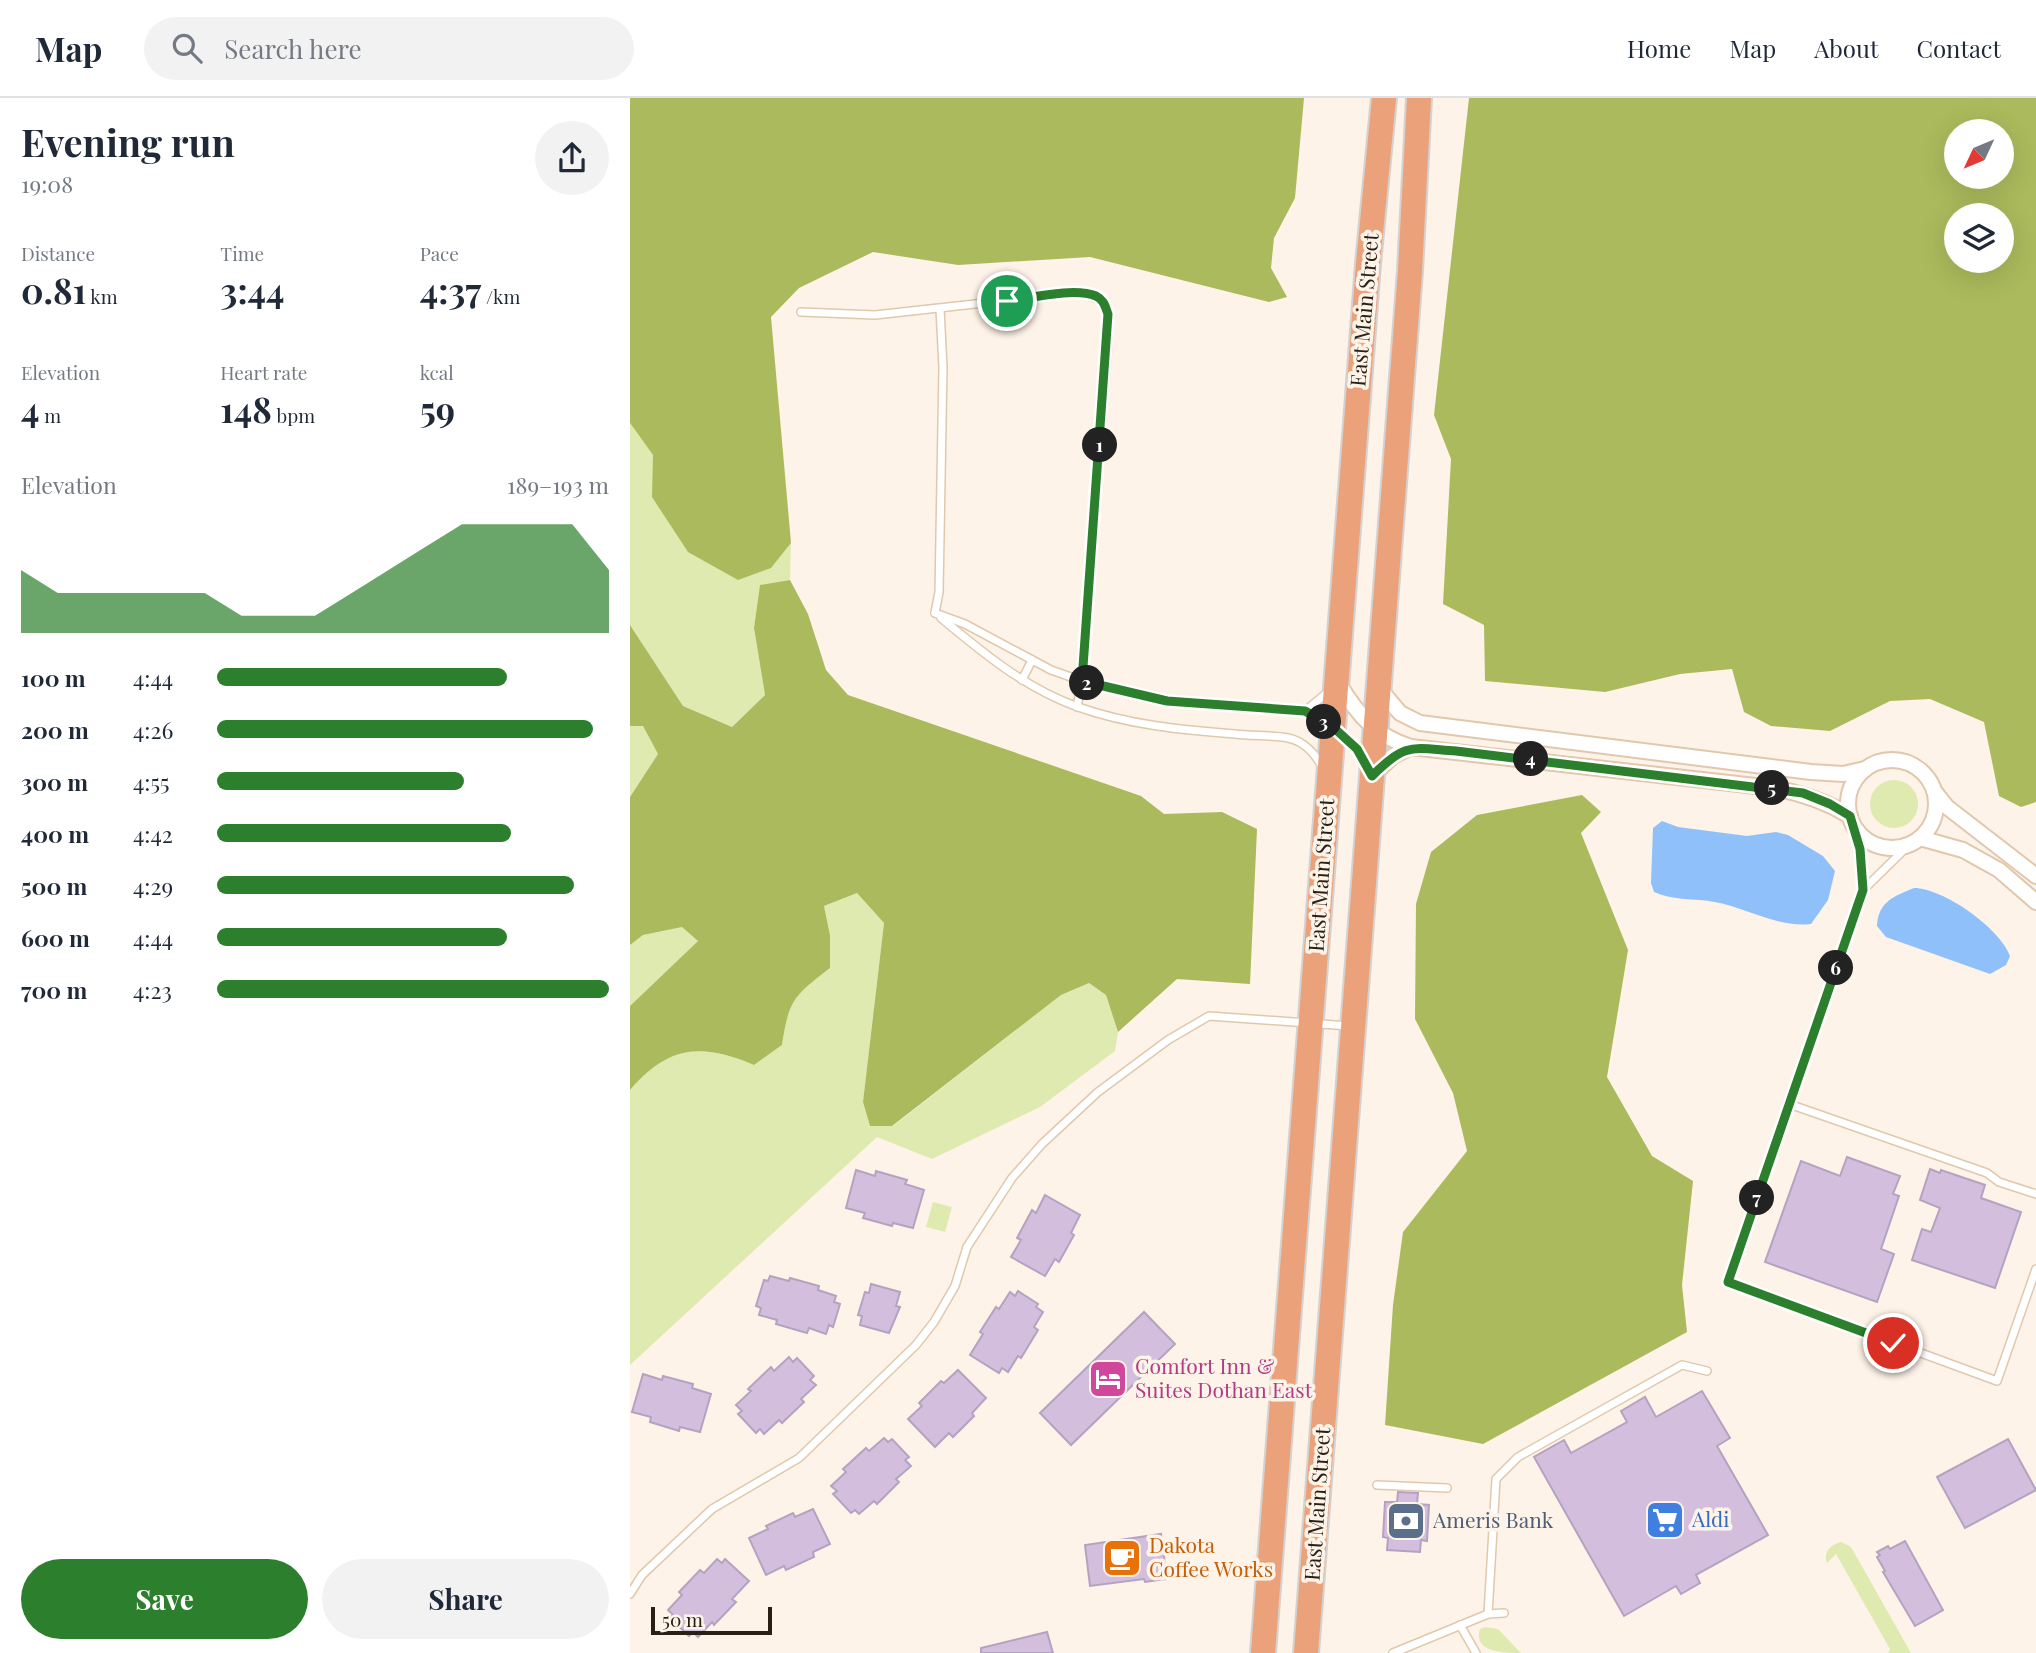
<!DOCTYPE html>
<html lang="en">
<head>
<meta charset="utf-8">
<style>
	body { margin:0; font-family:"Playfair Display",serif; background:#f2f2f3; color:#1f2937; height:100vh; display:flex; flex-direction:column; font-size:26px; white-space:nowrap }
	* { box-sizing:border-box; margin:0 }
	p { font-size:23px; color:#747a83 }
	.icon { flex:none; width:38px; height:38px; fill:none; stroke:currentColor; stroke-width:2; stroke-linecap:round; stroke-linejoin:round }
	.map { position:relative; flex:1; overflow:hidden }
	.panel { display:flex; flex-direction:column; background:#fff; width:630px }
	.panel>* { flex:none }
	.needle { width:46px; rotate:226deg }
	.controls { position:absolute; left:1314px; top:21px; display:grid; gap:14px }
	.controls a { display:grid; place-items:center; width:70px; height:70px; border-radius:50%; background:#fff; box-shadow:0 7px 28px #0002; font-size:35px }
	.scale { position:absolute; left:21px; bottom:18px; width:121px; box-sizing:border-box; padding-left:7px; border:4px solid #292015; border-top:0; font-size:19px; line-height:24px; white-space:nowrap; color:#292015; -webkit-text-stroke:5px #fef3e8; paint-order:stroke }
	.pin { position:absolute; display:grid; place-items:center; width:60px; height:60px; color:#fff; margin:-30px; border:4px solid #fff; border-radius:50%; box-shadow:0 2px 7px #0007 }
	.km { position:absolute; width:35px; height:35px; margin:-18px; border-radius:50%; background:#222; color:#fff; font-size:19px; line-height:35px; text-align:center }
	.round { display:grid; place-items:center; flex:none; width:74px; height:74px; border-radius:37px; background:#f2f2f3 }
	.overview { display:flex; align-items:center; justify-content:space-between; height:119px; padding:0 21px }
	h1 { font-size:38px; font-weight:700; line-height:52px }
	.stats { display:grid; grid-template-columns:repeat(3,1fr); gap:10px; height:119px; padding:7px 21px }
	.stats div { display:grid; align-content:center }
	.stats b { font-size:35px; font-weight:700 }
	.stats small { font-size:19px; font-weight:400 }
	.stats p { font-size:19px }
	.chart { height:196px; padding:14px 21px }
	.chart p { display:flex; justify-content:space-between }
	.chart svg { width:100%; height:126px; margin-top:7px; fill:#2c7f2c; opacity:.7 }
	.button { display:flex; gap:14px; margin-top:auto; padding:14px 21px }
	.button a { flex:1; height:80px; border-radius:42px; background:#2c7f2c; color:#fff; font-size:28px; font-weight:700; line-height:80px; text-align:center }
	.button a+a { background:#f2f2f3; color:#1f2937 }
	ul { padding:0 21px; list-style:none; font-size:23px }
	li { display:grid; grid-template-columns:112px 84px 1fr; align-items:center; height:52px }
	li i { height:18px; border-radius:9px; background:#2c7f2c }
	header { display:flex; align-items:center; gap:42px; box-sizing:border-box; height:98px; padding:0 35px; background:#fff; border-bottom:2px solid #e0e1e3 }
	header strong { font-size:33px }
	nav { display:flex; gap:38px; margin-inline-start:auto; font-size:24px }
	.search { width:490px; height:63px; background:#f2f2f3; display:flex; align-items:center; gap:18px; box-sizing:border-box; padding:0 24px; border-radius:38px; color:#747a83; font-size:26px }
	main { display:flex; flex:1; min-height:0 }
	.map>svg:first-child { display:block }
	.green { fill:#dfeab1 }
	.forest { fill:#abba5c; fill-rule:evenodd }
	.water { fill:#8fc0f9 }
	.building { fill:#d3bfdd; stroke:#b5a2c0; stroke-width:2 }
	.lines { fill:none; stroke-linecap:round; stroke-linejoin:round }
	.service-casing { stroke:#e1c8ac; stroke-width:10 }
	.minor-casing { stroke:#e1c8ac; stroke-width:18 }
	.trunk-casing { stroke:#d4d2d0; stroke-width:28 }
	.service { stroke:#fff; stroke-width:7 }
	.minor { stroke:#fff; stroke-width:14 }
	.trunk { stroke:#eba27a; stroke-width:24 }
	.route-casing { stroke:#fff; stroke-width:14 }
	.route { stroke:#2c7f2c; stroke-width:9 }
	.labels { text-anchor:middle; stroke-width:7; stroke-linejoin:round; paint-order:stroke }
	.street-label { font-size:21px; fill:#292015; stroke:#fef3e8 }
	.hotel-label { font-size:21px; fill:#b23c85; stroke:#fef3e8; text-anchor:start }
	.shop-label { font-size:21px; fill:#366cbe; stroke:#fef3e8; text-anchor:start }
	.service-label { font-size:21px; fill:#4e5e75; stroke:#fef3e8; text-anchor:start }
	.food-label { font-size:21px; fill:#c56008; stroke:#fef3e8; text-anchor:start }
</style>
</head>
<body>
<header>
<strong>Map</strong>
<div class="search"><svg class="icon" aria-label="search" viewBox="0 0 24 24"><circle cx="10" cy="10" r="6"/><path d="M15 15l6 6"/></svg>Search here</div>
<nav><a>Home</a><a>Map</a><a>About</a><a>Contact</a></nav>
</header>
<main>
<section class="panel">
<div class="overview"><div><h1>Evening run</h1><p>19:08</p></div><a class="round"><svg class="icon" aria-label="share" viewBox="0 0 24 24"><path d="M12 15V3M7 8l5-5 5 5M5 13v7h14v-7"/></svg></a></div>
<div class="stats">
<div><p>Distance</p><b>0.81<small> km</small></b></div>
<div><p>Time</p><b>3:44</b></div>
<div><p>Pace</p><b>4:37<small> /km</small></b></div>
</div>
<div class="stats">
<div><p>Elevation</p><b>4<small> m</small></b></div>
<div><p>Heart rate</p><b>148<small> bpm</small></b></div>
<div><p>kcal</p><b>59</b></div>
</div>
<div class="chart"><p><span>Elevation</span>189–193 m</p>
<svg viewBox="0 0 160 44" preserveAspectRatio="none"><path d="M0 44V22L10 30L20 30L30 30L40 30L50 30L60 38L70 38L80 38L90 30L100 22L110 14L120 6L130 6L140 6L150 6L160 22V44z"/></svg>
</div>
<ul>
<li><b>100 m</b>4:44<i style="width:74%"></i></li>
<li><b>200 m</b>4:26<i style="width:96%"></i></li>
<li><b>300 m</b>4:55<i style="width:63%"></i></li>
<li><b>400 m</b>4:42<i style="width:75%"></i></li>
<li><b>500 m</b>4:29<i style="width:91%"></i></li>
<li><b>600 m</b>4:44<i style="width:74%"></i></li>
<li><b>700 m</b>4:23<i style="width:100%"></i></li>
</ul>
<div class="button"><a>Save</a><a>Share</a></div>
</section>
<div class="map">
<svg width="1406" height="1555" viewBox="0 0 1406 1555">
	<rect width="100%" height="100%" fill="#fef3e8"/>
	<!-- green -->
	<g class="green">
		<path d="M0,325L23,357V399L141,470L161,445L160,482L130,488L124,531L135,597L102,629L53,608L0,527Z"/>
		<path d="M0,628H13L28,656L0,699Z"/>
		<circle cx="1264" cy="706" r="24"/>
		<path d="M227,795L254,825L233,1004L240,1028H263L431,897L459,885L476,897L488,934L485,953L410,1009L302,1061L247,1039L0,1267V992C39,947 71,945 124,967L152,947C159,901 164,898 200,870V837L194,808Z"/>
		<path d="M52,829L68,843L0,908V847L13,837Z"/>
		<path d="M303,1104L322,1109L315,1134L296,1129Z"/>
		<path d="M1211,1444L1221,1449L1281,1555H1258L1260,1551L1206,1456L1197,1465C1193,1453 1201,1447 1211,1444Z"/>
		<path d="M855,1529L868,1531L891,1555C876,1555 842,1555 850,1531Z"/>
	</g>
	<!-- forest -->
	<g class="forest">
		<path d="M0,0H674L665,100L644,140L641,170L657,199L639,204L460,159L328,167L243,154L169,190L141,219L161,445L141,470L108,482L58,454L22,399L23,357L0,325Z"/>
		<path d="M839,0H1406V704L1391,709L1369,698L1354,624L1300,601L1260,603L1200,633L1141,628L1114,614L1102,571L1050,576L975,594L855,583L854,527L813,506L821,361L804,317ZM1372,33V79H1326V33ZM1372,117V163H1326V117Z"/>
		<path d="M160,482L178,516L196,572L218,597L511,698L534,716L592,714L627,731L620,886L547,881L488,934L476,897L459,885L431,897L262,1028H240L233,1004L254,825L227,795L194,808L200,837V870C164,898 159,901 152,947L124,967C71,945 39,947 0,992V908L68,843L52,829L13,837L0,847V699L28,656L13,628H0V527L53,608L102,629L135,597L124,530L130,487Z"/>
		<path d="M952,697L971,714L951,735L998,852L977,979L1022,1058L1063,1083L1052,1187L1057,1234L853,1346L755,1327L763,1207L773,1134L837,1053L823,995L785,921L786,806L801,754L847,717Z"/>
	</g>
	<!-- water -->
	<g class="water">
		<path d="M1032,723L1048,729L1117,738L1146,734L1158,737L1193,758L1205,773L1198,802L1181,826C1148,830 1117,810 1085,804C1065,800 1043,803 1024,794L1021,785L1023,730Z"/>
		<path d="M1284,790C1313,790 1370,830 1380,858L1376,867L1360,876L1256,839L1247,828C1248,804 1264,798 1284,790Z"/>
	</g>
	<!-- building -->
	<g class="building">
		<path d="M1217,1059L1270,1078L1263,1096L1269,1098L1251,1151L1264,1156L1247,1204L1135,1164L1171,1063L1210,1078Z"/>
		<path d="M1300,1071L1310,1075L1311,1072L1355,1087L1351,1100L1391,1114L1365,1190L1282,1162L1292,1131L1301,1134L1310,1110L1290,1102Z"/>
		<path d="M226,1072L245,1078L246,1073L277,1082L275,1086L294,1092L283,1130L263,1125L262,1128L233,1120L235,1115L216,1110Z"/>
		<path d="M415,1097L450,1117L441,1135L444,1137L429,1164L425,1161L415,1178L381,1159L391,1142L387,1140L402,1112L406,1115Z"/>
		<path d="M140,1178L159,1183L160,1180L189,1188L188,1192L206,1198L204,1204L210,1206L203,1229L199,1227L196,1236L179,1230L177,1235L146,1226L147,1222L129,1217L131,1210L126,1208L134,1182L138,1183Z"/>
		<path d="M241,1186L270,1194L266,1208L270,1209L259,1235L230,1227L232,1218L228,1217L235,1194L239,1195Z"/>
		<path d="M388,1193L408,1206L406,1209L413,1214L404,1229L408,1232L391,1260L388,1258L378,1274L372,1270L369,1275L340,1257L353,1236L350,1234L366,1209L369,1211L380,1194L385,1198Z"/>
		<path d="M514,1214L545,1246L441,1347L410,1315Z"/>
		<path d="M159,1259L163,1264L167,1260L184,1278L180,1282L186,1287L171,1301L174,1304L152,1325L149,1322L134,1336L130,1331L126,1335L108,1316L112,1313L106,1307L121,1293L118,1291L141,1269L144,1273Z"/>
		<path d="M328,1272L356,1300L342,1315L344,1318L323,1339L319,1335L305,1349L278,1321L292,1308L289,1305L311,1283L314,1285Z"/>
		<path d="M13,1276L32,1282L33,1278L63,1286L62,1290L81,1296L70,1334L50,1329L49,1333L20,1324L21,1319L2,1314Z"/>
		<path d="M1072,1293L1100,1340L1087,1348L1138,1437L1066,1477L1070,1485L1051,1496L1046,1488L994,1518L904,1359L934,1342L941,1355L997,1324L991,1313L1015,1299L1026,1319Z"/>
		<path d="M254,1340L258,1344L262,1341L279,1359L275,1362L281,1368L266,1381L269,1384L247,1406L244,1403L229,1416L225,1412L221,1415L203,1396L207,1393L201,1388L216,1374L213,1371L236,1350L239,1353Z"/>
		<path d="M1378,1341L1406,1392L1335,1430L1307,1379Z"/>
		<path d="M768,1394L788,1395L787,1406L799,1407L797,1443L791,1442L790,1454L757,1452L758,1440L753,1439L755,1404H767Z"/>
		<path d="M183,1411L200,1446L183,1454L184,1459L156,1472L154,1468L136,1477L119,1440L138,1431L136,1428L163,1415L165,1419Z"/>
		<path d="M531,1436L537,1481L515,1484L514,1481L460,1488L455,1447Z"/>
		<path d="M1275,1443L1313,1512L1285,1528L1253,1474L1255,1473L1247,1459L1250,1457L1247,1454L1258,1448L1260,1451Z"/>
		<path d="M87,1461L92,1465L95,1461L119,1483L102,1501L106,1504L84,1527L82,1524L68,1539L63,1534L59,1538L40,1520L43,1517L38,1512L52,1497L49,1494L70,1472L74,1475Z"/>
		<path d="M417,1534L423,1555H351V1550Z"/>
	</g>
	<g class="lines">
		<defs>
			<g id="service">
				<path d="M171,214L245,217L444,195C482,200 478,211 478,245L452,583L447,609"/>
				<path d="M305,515L335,526L421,572L452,583L537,603L675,613L700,627"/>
				<path d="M305,515L309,494L313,269L310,211"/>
				<path d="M311,520C353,555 395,590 448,609C499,627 552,632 605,636C622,638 641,637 658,640C674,643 686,657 693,670"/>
				<path d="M392,582L402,562"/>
				<path d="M675,613L698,594"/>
				<path d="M709,635L727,651L735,665"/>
				<path d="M1225,728L1230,751L1233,792L1098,1184L1367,1283L1406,1171"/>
				<path d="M1233,792L1280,746"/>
				<path d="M1159,1006L1357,1075L1369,1084L1406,1096"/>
				<path d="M747,1387L817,1390"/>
				<path d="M0,1496L12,1477L82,1411L169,1360L286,1247L304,1224L325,1188L337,1149L382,1080L412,1046L468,994L538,942L579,918L719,928"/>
				<path d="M858,1516L866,1381L888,1359L1052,1267L1077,1273"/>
				<path d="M830,1527L846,1555"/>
				<path d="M763,1555L858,1516L874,1515"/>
			</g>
			<g id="minor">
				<path d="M709,586C728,617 745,638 781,649L1143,690C1172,695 1195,703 1220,718"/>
				<path d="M750,591L770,615L790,625L1181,674L1213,676L1235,671"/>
				<circle cx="1262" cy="706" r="44"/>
				<path d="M743,677L763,658L781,649"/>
				<path d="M1305,694L1317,709L1406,778"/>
				<path d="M1290,740L1333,752L1369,772L1406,804"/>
			</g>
			<g id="trunk">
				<path d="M633,1555L738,166L754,0"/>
				<path d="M676,1555L780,173L789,0"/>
			</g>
		</defs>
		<!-- service casing -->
		<use href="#service" class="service-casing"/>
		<!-- minor casing -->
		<use href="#minor" class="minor-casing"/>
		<!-- trunk casing -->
		<use href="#trunk" class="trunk-casing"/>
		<!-- service -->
		<use href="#service" class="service"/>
		<!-- minor -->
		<use href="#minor" class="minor"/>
		<!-- trunk -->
		<use href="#trunk" class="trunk"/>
	</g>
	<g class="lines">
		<defs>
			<path id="route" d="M377,203C401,200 444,189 466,198C474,202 475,208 478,216L452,583L537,603L675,613L703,629L727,651L742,678C776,644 781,650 826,653L1173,695L1200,706L1220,718L1230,751L1233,792L1098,1184L1263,1245"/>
		</defs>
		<!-- route casing -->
		<use href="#route" class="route-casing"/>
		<!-- route -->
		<use href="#route" class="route"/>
	</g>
	<!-- icons -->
	<defs>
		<symbol id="hotel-square" viewBox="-11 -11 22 22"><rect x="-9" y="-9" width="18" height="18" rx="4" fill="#d1479c" stroke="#fef3e8"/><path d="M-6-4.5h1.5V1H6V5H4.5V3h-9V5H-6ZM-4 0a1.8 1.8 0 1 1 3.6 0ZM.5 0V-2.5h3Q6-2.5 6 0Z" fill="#fff"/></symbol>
		<symbol id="supermarket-square" viewBox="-11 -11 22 22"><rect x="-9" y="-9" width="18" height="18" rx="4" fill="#3f7fe0" stroke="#fef3e8"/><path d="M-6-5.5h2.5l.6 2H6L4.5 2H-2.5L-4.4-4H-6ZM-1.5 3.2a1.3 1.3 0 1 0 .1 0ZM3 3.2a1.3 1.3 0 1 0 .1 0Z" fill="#fff"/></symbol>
		<symbol id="bank-square" viewBox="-11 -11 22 22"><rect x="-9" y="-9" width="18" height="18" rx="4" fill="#5c6f8a" stroke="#fef3e8"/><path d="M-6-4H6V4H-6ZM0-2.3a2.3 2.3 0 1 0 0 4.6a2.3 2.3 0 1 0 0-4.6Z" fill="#fff"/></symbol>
		<symbol id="cafe-square" viewBox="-11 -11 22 22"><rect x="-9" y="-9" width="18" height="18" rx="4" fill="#e8710a" stroke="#fef3e8"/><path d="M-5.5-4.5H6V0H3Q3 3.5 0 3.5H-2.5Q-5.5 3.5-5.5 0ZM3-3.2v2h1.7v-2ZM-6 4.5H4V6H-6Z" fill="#fff"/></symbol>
	</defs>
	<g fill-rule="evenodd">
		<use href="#hotel-square" x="456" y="1259" width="44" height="44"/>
		<use href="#supermarket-square" x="1013" y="1400" width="44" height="44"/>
		<use href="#bank-square" x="754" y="1401" width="44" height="44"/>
		<use href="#cafe-square" x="470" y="1438" width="44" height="44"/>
	</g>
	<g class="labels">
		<!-- street labels -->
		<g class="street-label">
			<text transform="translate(735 212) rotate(-85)" y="7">East Main Street</text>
			<text transform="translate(692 777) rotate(-86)" y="7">East Main Street</text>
			<text transform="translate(688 1406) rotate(-86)" y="7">East Main Street</text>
		</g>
		<!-- hotel labels -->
		<g class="hotel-label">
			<text x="505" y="1276">Comfort Inn &amp;<tspan x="505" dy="24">Suites Dothan East</tspan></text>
		</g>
		<!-- shop labels -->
		<g class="shop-label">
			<text x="1062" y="1429">Aldi</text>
		</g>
		<!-- service labels -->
		<g class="service-label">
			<text x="803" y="1430">Ameris Bank</text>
		</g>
		<!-- food labels -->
		<g class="food-label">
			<text x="519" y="1455">Dakota<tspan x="519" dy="24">Coffee Works</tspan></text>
		</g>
	</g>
</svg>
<div class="controls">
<a><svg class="needle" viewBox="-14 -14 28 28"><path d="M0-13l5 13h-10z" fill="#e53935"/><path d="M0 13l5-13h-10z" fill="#747a83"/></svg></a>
<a><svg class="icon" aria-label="layers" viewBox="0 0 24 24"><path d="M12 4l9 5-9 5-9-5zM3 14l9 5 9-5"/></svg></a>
</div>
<div class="scale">50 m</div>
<div class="pin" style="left:377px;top:203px;background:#1e9e55"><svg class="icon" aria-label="arrive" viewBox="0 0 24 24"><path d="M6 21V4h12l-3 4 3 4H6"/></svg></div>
<div class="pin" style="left:1263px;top:1245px;background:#d93025"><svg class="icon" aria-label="check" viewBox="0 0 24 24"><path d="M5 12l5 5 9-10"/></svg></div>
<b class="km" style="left:470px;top:347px">1</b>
<b class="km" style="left:457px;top:585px">2</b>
<b class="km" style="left:694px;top:624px">3</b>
<b class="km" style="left:901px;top:661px">4</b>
<b class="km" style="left:1142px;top:690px">5</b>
<b class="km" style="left:1206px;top:870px">6</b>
<b class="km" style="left:1127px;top:1100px">7</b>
</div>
</main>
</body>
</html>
